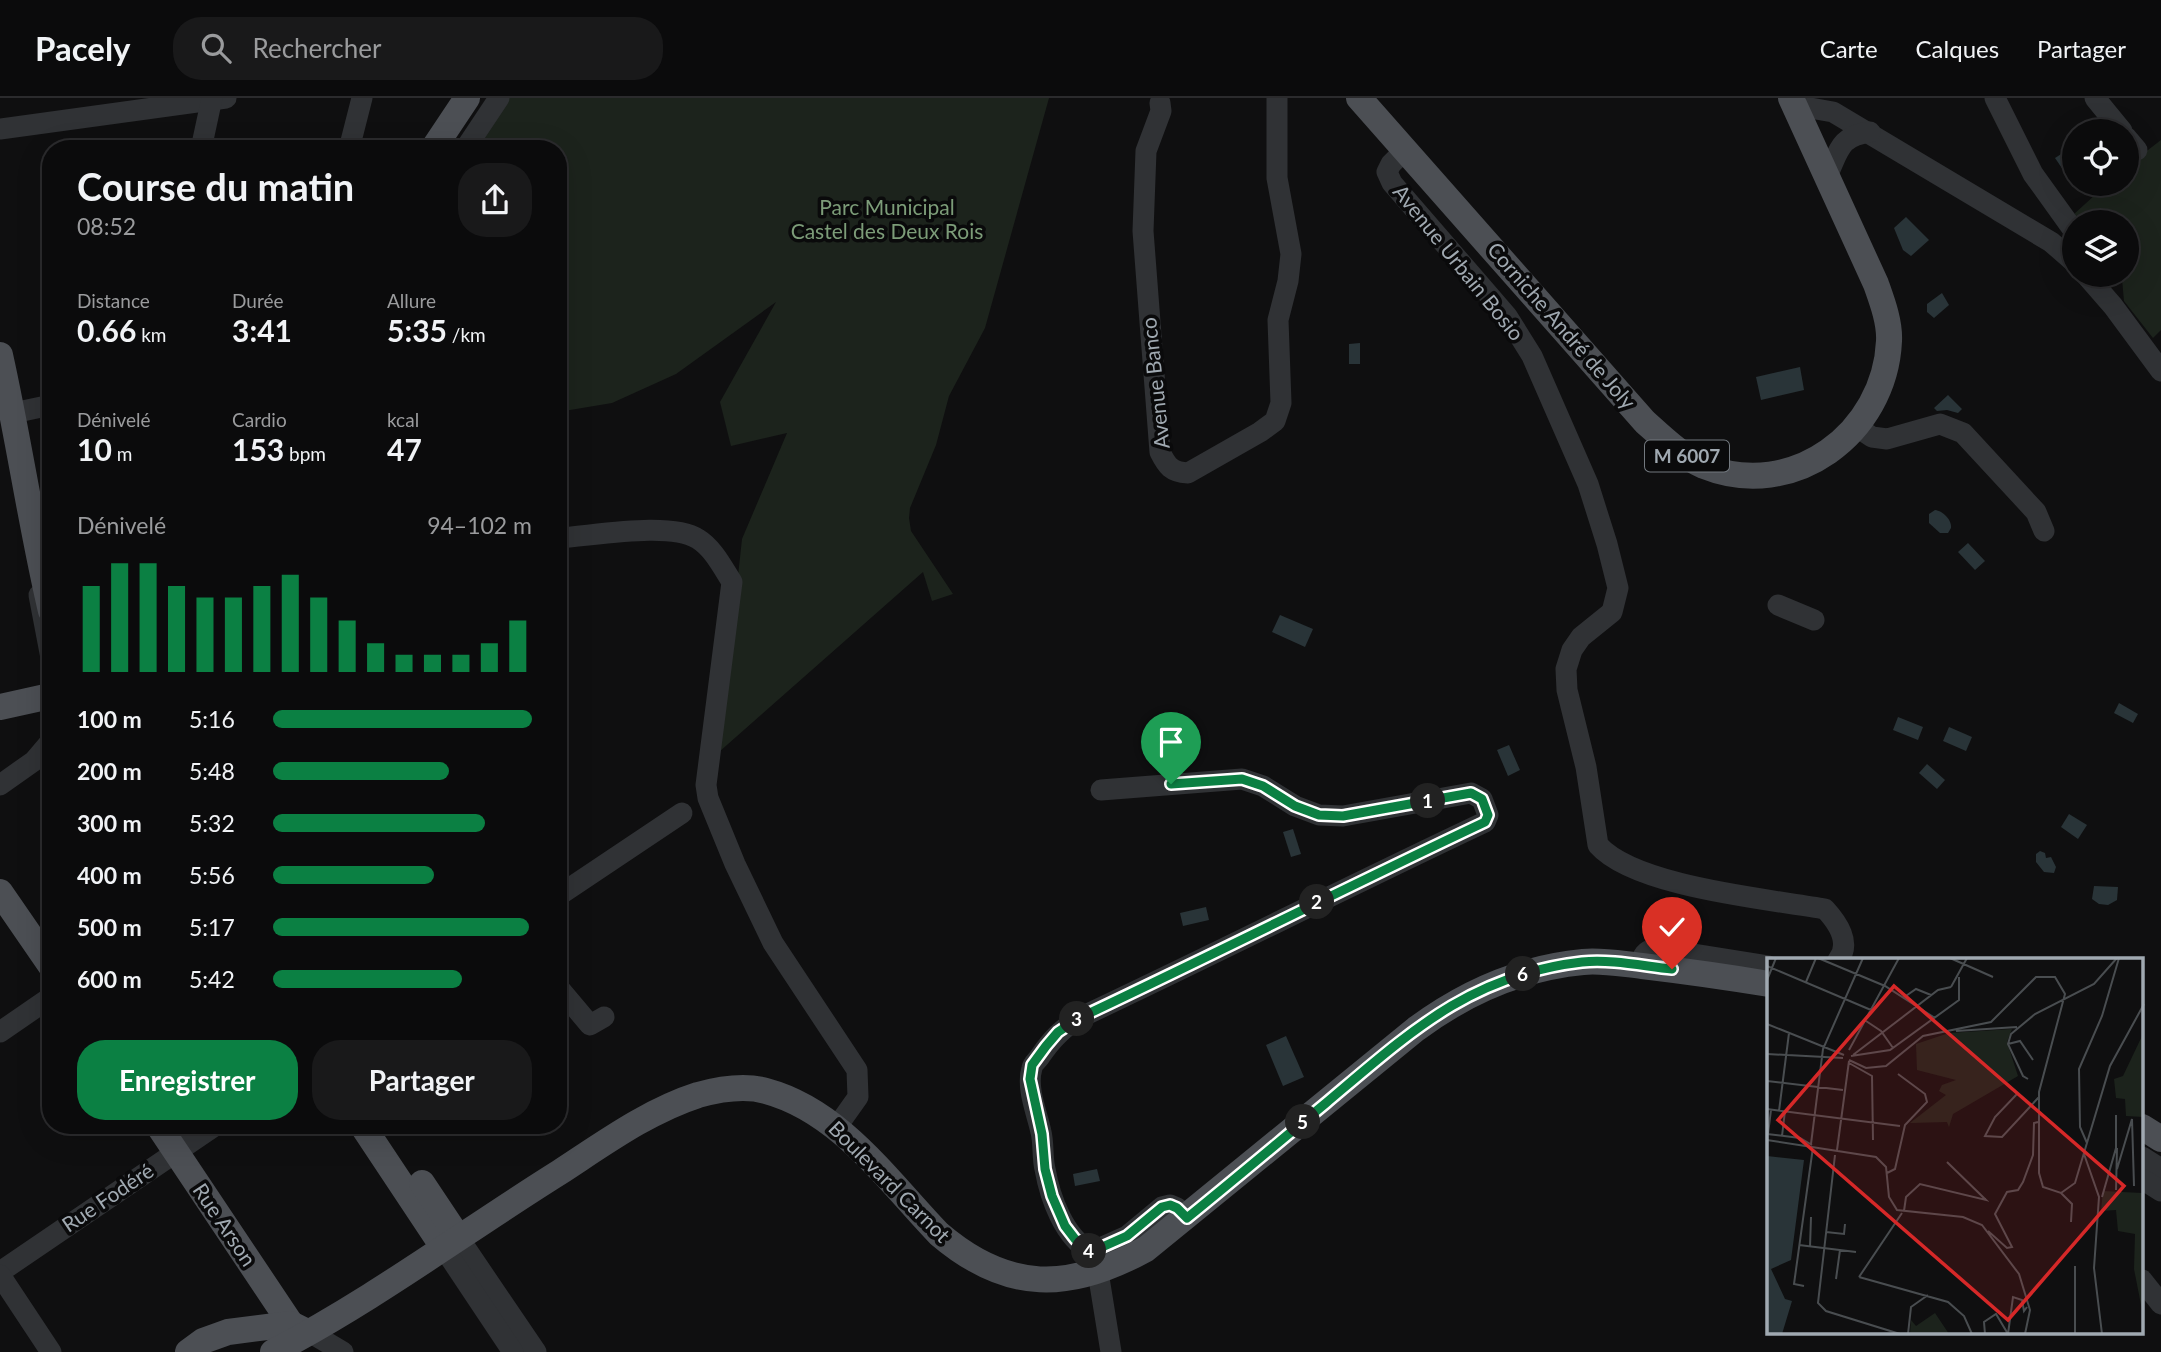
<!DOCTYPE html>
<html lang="fr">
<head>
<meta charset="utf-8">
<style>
	body { margin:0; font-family:Lato,sans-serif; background:#19191a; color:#f1f3f6; height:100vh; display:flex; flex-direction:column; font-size:26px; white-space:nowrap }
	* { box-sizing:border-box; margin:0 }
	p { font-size:23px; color:#9a9b9d }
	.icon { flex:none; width:38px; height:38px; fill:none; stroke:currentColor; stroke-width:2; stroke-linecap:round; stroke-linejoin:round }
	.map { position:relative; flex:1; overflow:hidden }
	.details { position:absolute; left:42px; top:42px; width:525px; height:994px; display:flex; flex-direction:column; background:#0b0b0c; border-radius:28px; box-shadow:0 7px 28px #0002,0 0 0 2px #2b2b2d }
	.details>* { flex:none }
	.buttons { position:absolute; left:2062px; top:21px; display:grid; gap:14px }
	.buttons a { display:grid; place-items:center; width:77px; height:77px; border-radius:50%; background:#0b0b0c; box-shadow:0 7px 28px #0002,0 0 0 2px #2b2b2d; font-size:35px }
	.pin { position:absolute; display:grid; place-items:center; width:60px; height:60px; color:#fff; margin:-72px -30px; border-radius:50% 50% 50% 0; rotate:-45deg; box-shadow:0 0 7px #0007 }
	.pin .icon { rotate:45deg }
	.km { position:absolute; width:35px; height:35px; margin:-18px; border-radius:50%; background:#222; color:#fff; font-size:19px; line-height:35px; text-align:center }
	.round { display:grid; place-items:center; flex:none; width:74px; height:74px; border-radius:28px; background:#19191a }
	.headline { display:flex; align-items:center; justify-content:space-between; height:119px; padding:0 35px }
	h1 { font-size:38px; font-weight:700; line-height:52px }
	.metrics { display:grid; grid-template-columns:repeat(3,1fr); gap:10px; height:119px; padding:7px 35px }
	.metrics div { display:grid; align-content:center }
	.metrics b { font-size:30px; font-weight:700 }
	.metrics small { font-size:19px; font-weight:400 }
	.metrics p { font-size:19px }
	.chart { height:196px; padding:14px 35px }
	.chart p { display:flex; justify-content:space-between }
	.chart svg { width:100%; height:126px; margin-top:7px; stroke:#0b8043; stroke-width:6 }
	.cta { display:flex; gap:14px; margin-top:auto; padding:14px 35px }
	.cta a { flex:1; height:80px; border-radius:28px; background:#0b8043; color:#fff; font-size:28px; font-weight:700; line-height:80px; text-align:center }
	.cta a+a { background:#19191a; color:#f1f3f6 }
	ul { padding:0 35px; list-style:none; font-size:23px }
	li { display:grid; grid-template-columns:112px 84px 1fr; align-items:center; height:52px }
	li i { height:18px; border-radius:9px; background:#0b8043 }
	header { display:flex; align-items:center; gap:42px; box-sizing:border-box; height:98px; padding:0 35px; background:#0b0b0c; border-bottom:2px solid #2b2b2d }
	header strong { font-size:33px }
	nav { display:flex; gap:38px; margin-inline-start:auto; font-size:24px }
	.search { width:490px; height:63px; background:#19191a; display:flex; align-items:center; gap:18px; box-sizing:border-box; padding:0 24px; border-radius:28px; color:#9a9b9d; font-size:26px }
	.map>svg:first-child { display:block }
	.green { fill:#1c231c }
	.water { fill:#293438 }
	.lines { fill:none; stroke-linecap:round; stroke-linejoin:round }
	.minor { stroke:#303235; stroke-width:21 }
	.major { stroke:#4c4f54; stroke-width:26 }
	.route-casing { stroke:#fff; stroke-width:14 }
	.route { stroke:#0b8043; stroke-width:9 }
	.labels { text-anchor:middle; stroke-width:7; stroke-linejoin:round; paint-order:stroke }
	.shield { fill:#0a0a0b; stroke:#73797f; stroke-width:2 }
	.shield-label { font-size:19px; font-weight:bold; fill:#a0a9b1 }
	.park-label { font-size:21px; fill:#7c9c78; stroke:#0a0a0b }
	.street-label { font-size:21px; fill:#a0a9b1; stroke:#0a0a0b }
	.inset-road { fill:none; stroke:#494d50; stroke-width:2 }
	.view { fill:#d62828; fill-opacity:0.15; stroke:#d62828; stroke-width:3.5 }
	.inset-edge { fill:none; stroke:#a0a9b1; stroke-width:3.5 }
</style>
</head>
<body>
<header>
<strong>Pacely</strong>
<div class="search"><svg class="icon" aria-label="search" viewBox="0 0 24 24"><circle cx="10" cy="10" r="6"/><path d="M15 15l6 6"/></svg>Rechercher</div>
<nav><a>Carte</a><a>Calques</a><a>Partager</a></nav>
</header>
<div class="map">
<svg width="2161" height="1254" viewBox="0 0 2161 1254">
	<rect width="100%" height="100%" fill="#0f0f10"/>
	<!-- green -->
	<g class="green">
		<path d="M509,0H1049L985,230L949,298L936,347L910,410L909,420L911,433L953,496L932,503L923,474L719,654L742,441L787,335L731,348L720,304L776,204L676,276L612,305L558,314V51H476Z"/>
		<path d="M2161,42V232L2153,240L2124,203L2122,181L2119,177H2126V124H2079L2073,117L2107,86H2126V69Z"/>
	</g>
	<!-- water -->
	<g class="water">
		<path d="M2066,53L2074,64V81L2070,82L2055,60Z"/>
		<path d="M1906,119L1929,142L1911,158L1903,152L1894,130Z"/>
		<path d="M1942,195L1949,207L1934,220L1927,214V206Z"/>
		<path d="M1360,245V266H1349V246Z"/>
		<path d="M1800,269L1804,292L1761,302L1756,279Z"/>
		<path d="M1948,297L1962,311L1958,315L1947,312L1937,313L1934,310Z"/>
		<path d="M1935,412C1943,413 1952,422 1951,430L1948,435H1940L1929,425V416Z"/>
		<path d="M1968,445L1985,463L1975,472L1958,454Z"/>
		<path d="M1280,517L1313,531L1305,549L1272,534Z"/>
		<path d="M2119,605L2138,616L2133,625L2114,615Z"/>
		<path d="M1898,619L1923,629L1918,642L1893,632Z"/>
		<path d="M1949,629L1972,639L1966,653L1943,643Z"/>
		<path d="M1509,647L1520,672L1508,678L1497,652Z"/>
		<path d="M1927,666L1945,682L1937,691L1919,675Z"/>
		<path d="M2069,716L2087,727L2078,741L2061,729Z"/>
		<path d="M1293,731L1301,756L1291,759L1283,734Z"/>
		<path d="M2040,753L2045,755L2046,760L2051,759L2056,769L2054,775L2044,774L2036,764V756Z"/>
		<path d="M2094,788L2118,789L2117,802L2108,807L2099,806L2092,801Z"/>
		<path d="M1206,809L1209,822L1183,828L1180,815Z"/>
		<path d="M1286,938L1304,979L1283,988L1266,947Z"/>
		<path d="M1097,1071L1100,1083L1075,1088L1073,1076Z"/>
	</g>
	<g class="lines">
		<!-- minor -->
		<g class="minor">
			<path d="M1995,0L2033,76L2074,133"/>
			<path d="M2095,0L2122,33"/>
			<path d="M1160,5L1161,13L1146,53L1143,133L1160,354C1167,368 1171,374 1188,375L1260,334L1275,323L1281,305L1278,222L1288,183L1291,156L1277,80V0"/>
			<path d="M1797,13L1810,10L1833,14L2051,144L2074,164"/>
			<path d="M0,31L226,0"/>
			<path d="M2126,39L2137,52"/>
			<path d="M201,51L212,0"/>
			<path d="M349,51L362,0"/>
			<path d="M465,51L499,0"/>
			<path d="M1405,52L1391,66L1387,74L1392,85L1507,218L1532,258L1588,386L1607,446L1618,490L1612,514L1581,539L1572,552L1566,571L1567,592L1586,669L1598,747C1635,789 1769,801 1825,811C1837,824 1852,845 1838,862"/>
			<path d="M1827,78C1839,53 1839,38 1870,34"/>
			<path d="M2086,177L2113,208L2161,273"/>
			<path d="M13,315L51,307"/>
			<path d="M1857,329L1872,339L1887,341L1940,326L1963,335L2036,414L2044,433"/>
			<path d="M558,440C593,438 670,423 698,441C713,450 723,470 732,484L706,687L708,700L735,766L773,845L857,972L858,999L836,1030"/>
			<path d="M39,497L51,560"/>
			<path d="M1778,507L1814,522"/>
			<path d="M0,687L34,663L51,643"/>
			<path d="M1101,692L1242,681L1263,688L1295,708L1319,717L1343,718L1471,695L1482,701L1488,717L1485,724C1349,788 1215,856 1079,920C1062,931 1052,941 1041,957C1038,962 1033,965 1032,970C1026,990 1037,1015 1041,1034C1044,1046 1042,1059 1045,1071C1050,1100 1064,1139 1091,1154L1127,1138L1162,1109L1170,1107L1177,1110L1187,1120"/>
			<path d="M558,798L682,715"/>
			<path d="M1641,868C1642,857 1645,853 1656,850L1769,868"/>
			<path d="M558,889L590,927L604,919"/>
			<path d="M0,934L51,899"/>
			<path d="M2142,1059L2161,1071"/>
			<path d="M2142,1081L2161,1093"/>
			<path d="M458,1139L536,1254"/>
			<path d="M443,1149L513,1254"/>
			<path d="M0,1174L216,1027"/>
			<path d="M1098,1174L1111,1254"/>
			<path d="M0,1177L51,1254"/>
			<path d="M2142,1182L2161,1206"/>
			<path d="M311,1235L343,1254"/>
		</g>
		<!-- major -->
		<g class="major">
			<path d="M1359,0L1645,324C1663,340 1681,358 1704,368C1793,404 1885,335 1889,243C1890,224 1882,203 1876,186L1791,0"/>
			<path d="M433,51L467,0"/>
			<path d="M0,257C19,342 31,428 51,513"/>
			<path d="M0,609L50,598"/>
			<path d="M0,794L51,868"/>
			<path d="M158,1027L291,1226"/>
			<path d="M362,1027L443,1149"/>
			<path d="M2142,1029L2161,1041"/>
			<path d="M422,1085L458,1139"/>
			<path d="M188,1254L203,1243L228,1234L291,1226L303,1232"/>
			<path d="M273,1254C373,1202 464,1134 560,1074C603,1046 648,1013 698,997C720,991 745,987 766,993C840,1013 888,1083 939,1136C1008,1195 1070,1193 1146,1151L1416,931C1466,894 1520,870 1583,864C1602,862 1622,866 1642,868C1684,873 1727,879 1769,886"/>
		</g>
	</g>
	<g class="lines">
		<defs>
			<path id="route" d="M1171,686L1242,681L1263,688L1295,708L1319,717L1343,718L1471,695L1482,701L1488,717L1485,724C1349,788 1215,856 1079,920L1058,934L1046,948L1032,967L1030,981L1042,1036L1045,1071L1052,1098L1065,1128L1075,1141L1091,1154L1127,1138L1162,1109L1170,1107L1177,1110L1187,1120C1234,1082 1280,1043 1326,1005C1409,935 1470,877 1582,864C1611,861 1643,868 1672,871"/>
		</defs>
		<!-- route casing -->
		<use href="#route" class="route-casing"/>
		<!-- route -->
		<use href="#route" class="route"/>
	</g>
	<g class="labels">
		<!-- shield labels -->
		<rect class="shield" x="1645" y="342.5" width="84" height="31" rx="5"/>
		<g class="shield-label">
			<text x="1687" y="365">M 6007</text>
		</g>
		<!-- park labels -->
		<g class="park-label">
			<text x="887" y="117">Parc Municipal<tspan x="887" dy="24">Castel des Deux Rois</tspan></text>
		</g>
		<!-- street labels -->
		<g class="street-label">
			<text transform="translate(1458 165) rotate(51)" y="7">Avenue Urbain Bosio</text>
			<text transform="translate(1561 228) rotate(49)" y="7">Corniche André de Joly</text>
			<text transform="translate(1156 285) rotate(-96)" y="7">Avenue Banco</text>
			<text transform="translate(889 1084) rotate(45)" y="7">Boulevard Carnot</text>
			<text transform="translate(108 1100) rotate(-34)" y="7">Rue Fodéré</text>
			<text transform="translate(224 1127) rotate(56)" y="7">Rue Arson</text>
		</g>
	</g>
	<!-- overview -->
	<g transform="translate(1767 860)">
		<rect width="376" height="376" fill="#0f0f10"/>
		<path d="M245,71L240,84L251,118L186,156L182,169L180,164L143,165L179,137L172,133L175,127L189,122L150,112L149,86L182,75ZM376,76V159L359,158L358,141L349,140L347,121L356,118ZM376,231V357L367,311L368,276L351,273L349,252L334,253L336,233L375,235ZM168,355L182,376H143L144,362L149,368Z" fill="#1c231c"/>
		<path d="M0,198L37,202L24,302L4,311L18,341L25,343L15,376H0Z" fill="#293438"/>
		<path class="inset-road" d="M51,0L118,28L168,60M183,0L226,19M0,8L104,52M0,22L9,0M39,24L49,0M184,29L200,0M136,40L149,31L164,37M99,63L114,73L126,90M0,66L77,97M189,73L250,69M241,86L253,83L266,102M82,92L132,0M0,96L76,100M86,97L171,32L184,29M84,98L123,92L192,42V19M82,102L99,110L119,108L156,78L224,64L269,19H288L298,36L272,134V215L276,229L294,235L308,225L343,108L377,46M82,105L105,118L106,182M261,121L256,118L241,86L244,76L268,56L327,26L350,0M0,123L76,132M250,136L228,159L218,178L235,179L272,139M0,151L133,168M12,153L22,75M0,176L33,180L45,187M1,176L4,152M15,178L18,153M0,182L109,199L119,209L122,239L130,252L196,259L215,267L252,316L263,352L258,376M320,185L313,169L312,111L335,58L352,0M44,186L56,91L96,0M70,192L82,103M317,196L332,239L327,310L335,376M68,197L51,345L59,353L133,376M350,211L365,161L367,228M120,215L128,211L138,167L160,144L158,136L131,116M349,232L350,190M294,235L305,246L304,264M335,239L349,190V157M137,253L139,239L153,226L219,242L180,204M221,273L240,290L245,289L228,256L240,234L251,232L256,224L266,197L267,165L271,164M59,274L77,276L78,266M32,287L89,294M43,289L44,259M308,308V376M92,319L181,344L197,358L205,376M92,319L135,255M69,321L73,292M37,328L27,326L46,189M141,376L144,349L161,337M218,376L217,364L229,356L241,376M241,376L246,339L255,342L257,353L260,349"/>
		<path class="view" d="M127,28L357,228L241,362L11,162Z"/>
		<rect width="376" height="376" class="inset-edge"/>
	</g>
</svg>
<div class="buttons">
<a><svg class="icon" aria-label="locate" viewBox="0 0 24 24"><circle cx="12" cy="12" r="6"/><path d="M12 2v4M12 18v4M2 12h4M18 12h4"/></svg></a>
<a><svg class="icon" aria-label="layers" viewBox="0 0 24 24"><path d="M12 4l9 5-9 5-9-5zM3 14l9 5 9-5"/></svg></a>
</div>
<div class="pin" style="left:1171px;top:686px;background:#1e9e55"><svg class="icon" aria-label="arrive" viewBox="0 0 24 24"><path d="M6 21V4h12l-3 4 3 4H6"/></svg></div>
<div class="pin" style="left:1672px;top:871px;background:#d93025"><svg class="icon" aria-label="check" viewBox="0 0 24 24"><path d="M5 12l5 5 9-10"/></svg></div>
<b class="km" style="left:1428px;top:703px">1</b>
<b class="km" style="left:1317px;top:804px">2</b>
<b class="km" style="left:1077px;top:921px">3</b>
<b class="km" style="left:1089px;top:1153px">4</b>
<b class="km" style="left:1303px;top:1024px">5</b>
<b class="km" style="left:1523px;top:876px">6</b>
<section class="details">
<div class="headline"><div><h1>Course du matin</h1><p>08:52</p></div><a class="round"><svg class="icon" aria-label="share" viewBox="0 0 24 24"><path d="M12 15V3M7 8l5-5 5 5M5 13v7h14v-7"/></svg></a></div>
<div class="metrics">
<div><p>Distance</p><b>0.66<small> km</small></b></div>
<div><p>Durée</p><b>3:41</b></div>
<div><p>Allure</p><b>5:35<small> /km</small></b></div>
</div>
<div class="metrics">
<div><p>Dénivelé</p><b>10<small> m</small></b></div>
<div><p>Cardio</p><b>153<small> bpm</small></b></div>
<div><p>kcal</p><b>47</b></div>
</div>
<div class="chart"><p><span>Dénivelé</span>94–102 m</p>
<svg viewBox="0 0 160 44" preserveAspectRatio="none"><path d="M5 44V14M15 44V6M25 44V6M35 44V14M45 44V18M55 44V18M65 44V14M75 44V10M85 44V18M95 44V26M105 44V34M115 44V38M125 44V38M135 44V38M145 44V34M155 44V26"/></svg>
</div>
<ul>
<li><b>100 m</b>5:16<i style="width:100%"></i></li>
<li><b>200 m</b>5:48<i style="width:68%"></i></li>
<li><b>300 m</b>5:32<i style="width:82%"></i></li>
<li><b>400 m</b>5:56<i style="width:62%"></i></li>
<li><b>500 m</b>5:17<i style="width:99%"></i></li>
<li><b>600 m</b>5:42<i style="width:73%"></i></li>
</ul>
<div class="cta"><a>Enregistrer</a><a>Partager</a></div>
</section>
</div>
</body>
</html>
